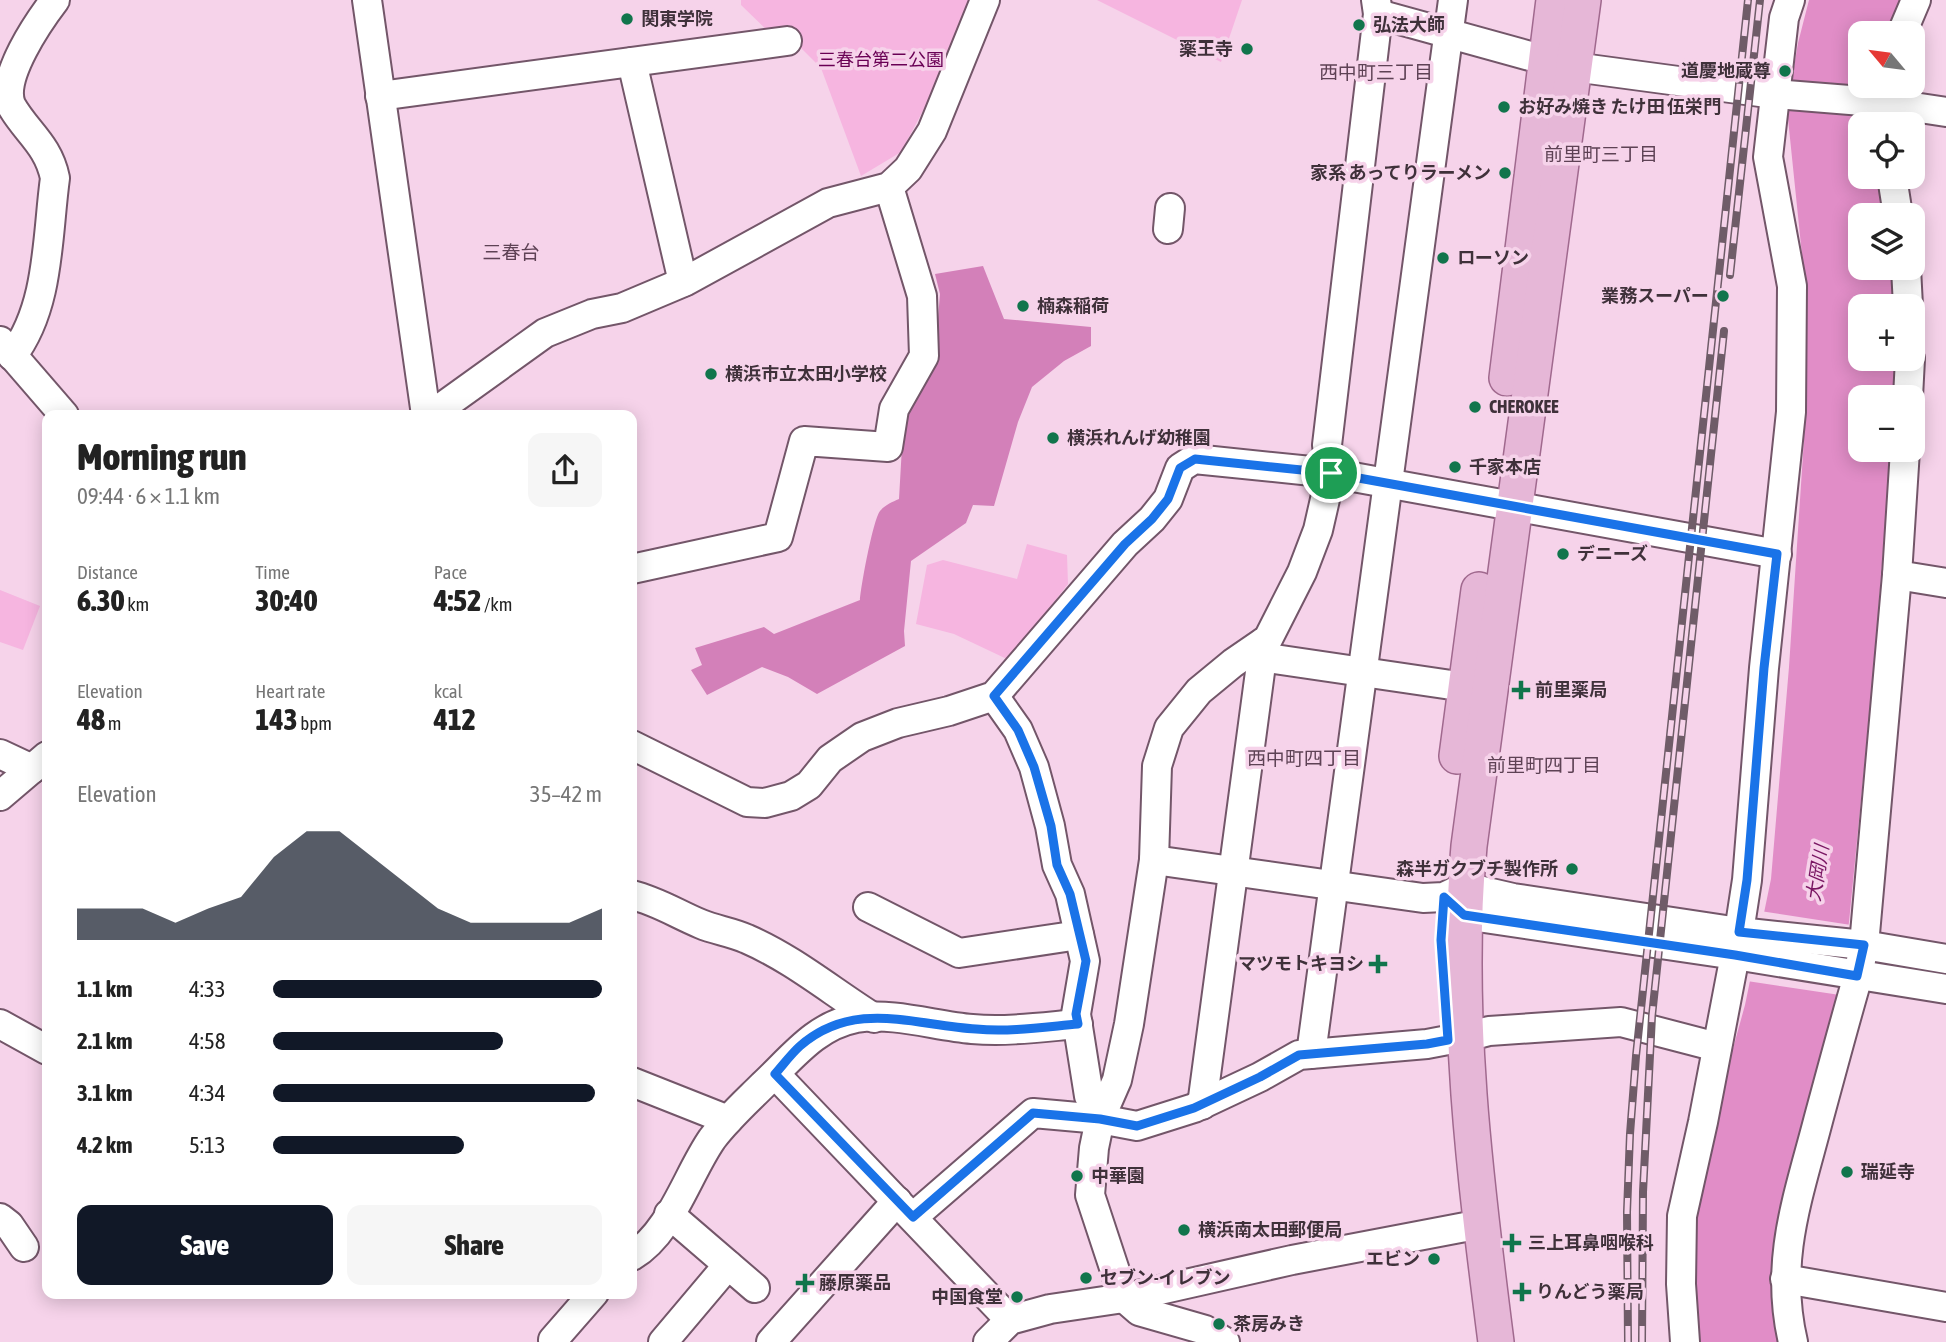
<!DOCTYPE html>
<html lang="en">
<head>
<meta charset="utf-8">
<style>
	body { margin:0; font-family:"Asap Condensed","Noto Sans JP",sans-serif; background:#f6f6f6; color:#222; height:100vh; display:flex; flex-direction:column; font-size:26px; white-space:nowrap }
	* { box-sizing:border-box; margin:0 }
	p { font-size:23px; color:#767676 }
	.icon { flex:none; width:38px; height:38px; fill:none; stroke:currentColor; stroke-width:2; stroke-linecap:round; stroke-linejoin:round }
	.map { position:relative; flex:1; overflow:hidden }
	.details { position:absolute; left:42px; top:410px; width:595px; height:889px; display:flex; flex-direction:column; background:#fff; border-radius:14px; box-shadow:0 4px 18px #0003 }
	.details>* { flex:none }
	.needle { width:46px; rotate:299deg }
	.buttons { position:absolute; left:1848px; top:21px; display:grid; gap:14px }
	.buttons a { display:grid; place-items:center; width:77px; height:77px; border-radius:14px; background:#fff; box-shadow:0 4px 18px #0003; font-size:35px }
	.pin { position:absolute; display:grid; place-items:center; width:60px; height:60px; color:#fff; margin:-30px; border:4px solid #fff; border-radius:50%; box-shadow:0 2px 7px #0007 }
	.round { display:grid; place-items:center; flex:none; width:74px; height:74px; border-radius:14px; background:#f6f6f6 }
	.overview { display:flex; align-items:center; justify-content:space-between; height:119px; padding:0 35px }
	h1 { font-size:38px; font-weight:800; line-height:52px }
	.stats { display:grid; grid-template-columns:repeat(3,1fr); gap:10px; height:119px; padding:7px 35px }
	.stats div { display:grid; align-content:center }
	.stats b { font-size:30px; font-weight:800 }
	.stats small { font-size:19px; font-weight:400 }
	.stats p { font-size:19px }
	.chart { height:196px; padding:14px 35px }
	.chart p { display:flex; justify-content:space-between }
	.chart svg { width:100%; height:126px; margin-top:7px; fill:#111827; opacity:.7 }
	.action { display:flex; gap:14px; margin-top:auto; padding:14px 35px }
	.action a { flex:1; height:80px; border-radius:14px; background:#111827; color:#fff; font-size:28px; font-weight:800; line-height:80px; text-align:center }
	.action a+a { background:#f6f6f6; color:#222 }
	ul { padding:0 35px; list-style:none; font-size:23px }
	li { display:grid; grid-template-columns:112px 84px 1fr; align-items:center; height:52px }
	li i { height:18px; border-radius:9px; background:#111827 }
	.map>svg:first-child { display:block }
	.green { fill:#f6b5e0 }
	.forest { fill:#d380b9 }
	.water { fill:#e18dc7 }
	.pier { fill:#f6d3ea }
	.lines { fill:none; stroke-linecap:round; stroke-linejoin:round }
	.minor-casing { stroke:#735669; stroke-width:32 }
	.major-casing { stroke:#a0698e; stroke-width:38 }
	.minor { stroke:#fff; stroke-width:28 }
	.major { stroke:#e6b7d7; stroke-width:35 }
	.rail-casing { stroke:#6f5c68; stroke-width:8 }
	.rail { stroke:#f6d3ea; stroke-width:5; stroke-dasharray:16; stroke-linecap:butt }
	.route-casing { stroke:#fff; stroke-width:14 }
	.route { stroke:#1a73e8; stroke-width:9 }
	.poi-dot { fill:#11754c; stroke:#f6d3ea; stroke-width:2.5 }
	.labels { text-anchor:middle; stroke-width:7; stroke-linejoin:round; paint-order:stroke }
	.poi-label { font-size:18px; font-weight:bold; fill:#3f313a; stroke:#f6d3ea; text-anchor:start }
	.park-label { font-size:18px; fill:#690054; stroke:#f6d3ea }
	.neighbourhood-label { font-size:19px; fill:#5e4255; stroke:#f6d3ea }
	.water-label { font-size:19px; font-style:italic; fill:#791562; stroke:#f6d3ea }
</style>
</head>
<body>
<div class="map">
<svg width="1946" height="1342" viewBox="0 0 1946 1342">
	<rect width="100%" height="100%" fill="#f6d3ea"/>
	<!-- green -->
	<g class="green">
		<path d="M741,0H973L934,90L901,152L861,176L821,68L787,34L775,38L741,5Z"/>
		<path d="M1097,0H1242L1221,62Z"/>
		<path d="M1027,544L1067,555L1068,584L1009,660L954,634L916,624L927,565L943,560L1017,579Z"/>
		<path d="M0,590L40,606L23,650L0,642Z"/>
	</g>
	<!-- forest -->
	<path class="forest" d="M983,266L1004,319L1091,327V346L1064,361L1032,387L1018,422L994,506L973,505L966,523L911,561L904,631L905,646L817,694L788,677L762,667L707,695L691,670L702,665L695,648L764,627L774,634L860,600C861,586 873,520 880,511C885,505 892,502 899,499L904,411L935,354L940,294L935,274Z"/>
	<!-- water -->
	<path class="water" d="M1809,0H1901L1894,14L1889,33H1860V86H1875V124H1860V177H1884L1890,215H1860V268H1895L1897,306H1860V359H1897L1894,397H1860V450H1891L1873,678L1849,922L1839,999L1804,1118L1783,1202L1779,1342H1692L1689,1228L1713,1121L1745,1005L1771,879L1789,667L1804,439L1805,284L1787,109L1798,43Z"/>
	<!-- pier -->
	<path class="pier" d="M1760,911L1851,925L1840,995L1747,981Z"/>
	<g class="lines">
		<defs>
			<g id="minor">
				<path d="M367,0L426,415"/>
				<path d="M1378,14L1530,56L1546,58L1574,67L1775,94L1887,103L1946,112"/>
				<path d="M1902,33L1916,0"/>
				<path d="M632,62L683,282"/>
				<path d="M380,96L787,41"/>
				<path d="M1892,177L1898,215"/>
				<path d="M1168,229L1170,208"/>
				<path d="M1906,268L1908,306"/>
				<path d="M0,341L64,415"/>
				<path d="M12,356C50,307 47,236 55,178C48,144 26,132 11,105C0,77 39,21 55,0"/>
				<path d="M1908,397L1910,359"/>
				<path d="M431,415L545,333L592,314L622,308L686,281L828,203L889,187L908,169L932,131L985,0"/>
				<path d="M632,569L778,537L804,441L888,447L894,409L924,356L922,296L889,187"/>
				<path d="M1897,575L1946,583"/>
				<path d="M1261,657L1465,687"/>
				<path d="M994,696L1018,730L1034,767L1050,826L1057,865L1070,894L1085,961L1076,1014L1089,1096L1100,1119"/>
				<path d="M632,745L747,802L765,803L791,796L809,785L830,759L862,737L898,723L949,711L994,696L1125,544L1152,519L1168,499L1180,468L1194,459L1331,473L1777,554"/>
				<path d="M0,754L32,769"/>
				<path d="M0,796L47,756"/>
				<path d="M1154,860L1423,898L1444,897L1465,887L1513,898L1739,932L1864,945L1946,959"/>
				<path d="M632,895C657,901 677,914 701,924C715,930 732,932 747,939C793,959 831,991 874,1018"/>
				<path d="M1449,901L1464,915L1735,955L1946,989"/>
				<path d="M868,907L959,953L1079,935"/>
				<path d="M1739,932L1747,880L1764,668L1791,412L1792,286L1768,157L1784,18L1790,0"/>
				<path d="M0,1024L47,1050"/>
				<path d="M1466,1037L1489,1031L1621,1022L1717,1047"/>
				<path d="M1311,1054L1453,0"/>
				<path d="M775,1074L1010,1320"/>
				<path d="M632,1082L728,1120"/>
				<path d="M1202,1105L1264,642"/>
				<path d="M669,1214L755,1288"/>
				<path d="M913,1217L1033,1113L1100,1119L1137,1126L1194,1108L1260,1077L1299,1055L1427,1044L1448,1040"/>
				<path d="M0,1218L9,1225L24,1247"/>
				<path d="M632,1256C671,1233 687,1175 712,1139C727,1119 746,1102 763,1085C792,1058 815,1026 856,1018C894,1012 935,1026 972,1029C1008,1032 1043,1027 1078,1024"/>
				<path d="M1785,1279L1946,1307"/>
				<path d="M553,1340L594,1293"/>
				<path d="M663,1342L728,1265"/>
				<path d="M771,1342L897,1201"/>
				<path d="M988,1342L1010,1320L1050,1309L1124,1298L1292,1260L1481,1224"/>
				<path d="M1225,1342L1205,1330L1139,1311L1124,1298L1090,1195L1094,1148L1100,1119L1117,1080L1129,1024L1154,860L1157,766L1169,728L1199,691L1233,663L1268,639L1302,572L1318,530L1331,473L1327,445L1378,14L1376,0"/>
				<path d="M1685,1342L1681,1284L1682,1216L1703,1122L1735,955"/>
				<path d="M1793,1342C1774,1261 1798,1198 1818,1121C1831,1073 1844,1024 1858,976L1864,945L1897,575L1905,450"/>
			</g>
			<g id="major">
				<path d="M1507,378L1554,0"/>
				<path d="M1457,756L1479,590"/>
				<path d="M1496,1342C1475,1178 1454,1011 1469,846L1583,0"/>
			</g>
		</defs>
		<!-- minor casing -->
		<use href="#minor" class="minor-casing"/>
		<!-- major casing -->
		<use href="#major" class="major-casing"/>
		<!-- minor -->
		<use href="#minor" class="minor"/>
		<!-- major -->
		<use href="#major" class="major"/>
		<defs>
			<g id="rail">
				<path d="M1730,275L1760,0"/>
				<path d="M1628,1342L1627,1212L1630,1134L1636,1056L1748,0"/>
				<path d="M1642,1342L1643,1192L1652,1016L1724,331"/>
			</g>
		</defs>
		<!-- rail casing -->
		<use href="#rail" class="rail-casing"/>
		<!-- rail -->
		<use href="#rail" class="rail"/>
	</g>
	<g class="lines">
		<defs>
			<path id="route" d="M1195,459L1331,473L1777,554L1764,668L1747,880L1739,932L1864,945L1857,976L1735,955L1464,915L1444,897L1441,940L1448,1040L1427,1044L1299,1055L1260,1077L1194,1108L1137,1126L1100,1119L1033,1113L913,1217L775,1074C783,1065 791,1054 800,1046C854,999 913,1025 976,1029C1010,1032 1044,1027 1078,1024L1076,1014L1086,961L1070,894L1057,865L1051,826L1034,767L1018,730L994,696L1125,544L1152,519L1168,499L1180,468Z"/>
		</defs>
		<!-- route casing -->
		<use href="#route" class="route-casing"/>
		<!-- route -->
		<use href="#route" class="route"/>
	</g>
	<!-- markers -->
	<g class="poi-dot">
		<circle cx="627" cy="19" r="7"/>
		<circle cx="1359" cy="25" r="7"/>
		<circle cx="1247" cy="49" r="7"/>
		<circle cx="1785" cy="71" r="7"/>
		<circle cx="1504" cy="107" r="7"/>
		<circle cx="1505" cy="173" r="7"/>
		<circle cx="1443" cy="258" r="7"/>
		<circle cx="1723" cy="296" r="7"/>
		<circle cx="1023" cy="306" r="7"/>
		<circle cx="711" cy="374" r="7"/>
		<circle cx="1475" cy="407" r="7"/>
		<circle cx="1053" cy="438" r="7"/>
		<circle cx="1455" cy="467" r="7"/>
		<circle cx="1563" cy="554" r="7"/>
		<path d="M1517.5 679.5h7v7h7v7h-7v7h-7v-7h-7v-7h7z"/>
		<circle cx="1572" cy="869" r="7"/>
		<path d="M1374.5 953.5h7v7h7v7h-7v7h-7v-7h-7v-7h7z"/>
		<circle cx="1847" cy="1172" r="7"/>
		<circle cx="1077" cy="1176" r="7"/>
		<circle cx="1184" cy="1230" r="7"/>
		<path d="M1508.5 1232.5h7v7h7v7h-7v7h-7v-7h-7v-7h7z"/>
		<circle cx="1434" cy="1259" r="7"/>
		<circle cx="1086" cy="1278" r="7"/>
		<path d="M801.5 1272.5h7v7h7v7h-7v7h-7v-7h-7v-7h7z"/>
		<path d="M1518.5 1281.5h7v7h7v7h-7v7h-7v-7h-7v-7h7z"/>
		<circle cx="1017" cy="1297" r="7"/>
		<circle cx="1219" cy="1324" r="7"/>
	</g>
	<g class="labels">
		<!-- poi labels -->
		<g class="poi-label">
			<text x="641" y="25">関東学院</text>
			<text x="1373" y="31">弘法大師</text>
			<text x="1233" y="55" text-anchor="end">薬王寺</text>
			<text x="1771" y="77" text-anchor="end">道慶地蔵尊</text>
			<text x="1518" y="113">お好み焼き たけ田 伍栄門</text>
			<text x="1491" y="179" text-anchor="end">家系 あってりラーメン</text>
			<text x="1457" y="264">ローソン</text>
			<text x="1709" y="302" text-anchor="end">業務スーパー</text>
			<text x="1037" y="312">楠森稲荷</text>
			<text x="725" y="380">横浜市立太田小学校</text>
			<text x="1489" y="413">CHEROKEE</text>
			<text x="1067" y="444">横浜れんげ幼稚園</text>
			<text x="1469" y="473">千家本店</text>
			<text x="1577" y="560">デニーズ</text>
			<text x="1535" y="696">前里薬局</text>
			<text x="1558" y="875" text-anchor="end">森半ガクブチ製作所</text>
			<text x="1364" y="970" text-anchor="end">マツモトキヨシ</text>
			<text x="1861" y="1178">瑞延寺</text>
			<text x="1091" y="1182">中華園</text>
			<text x="1198" y="1236">横浜南太田郵便局</text>
			<text x="1528" y="1249">三上耳鼻咽喉科</text>
			<text x="1420" y="1265" text-anchor="end">エビン</text>
			<text x="1100" y="1284">セブン-イレブン</text>
			<text x="819" y="1289">藤原薬品</text>
			<text x="1536" y="1298">りんどう薬局</text>
			<text x="1003" y="1303" text-anchor="end">中国食堂</text>
			<text x="1233" y="1330">茶房みき</text>
		</g>
		<!-- park labels -->
		<g class="park-label">
			<text x="881" y="66">三春台第二公園</text>
		</g>
		<!-- neighbourhood labels -->
		<g class="neighbourhood-label">
			<text x="1376" y="79">西中町三丁目</text>
			<text x="1601" y="161">前里町三丁目</text>
			<text x="511" y="259">三春台</text>
			<text x="1304" y="765">西中町四丁目</text>
			<text x="1544" y="772">前里町四丁目</text>
		</g>
		<!-- water labels -->
		<g class="water-label">
			<text transform="translate(1817 873) rotate(-81)" y="7">大岡川</text>
		</g>
	</g>
</svg>
<div class="buttons">
<a><svg class="needle" viewBox="-14 -14 28 28"><path d="M0-13l5 13h-10z" fill="#e53935"/><path d="M0 13l5-13h-10z" fill="#767676"/></svg></a>
<a><svg class="icon" aria-label="locate" viewBox="0 0 24 24"><circle cx="12" cy="12" r="6"/><path d="M12 2v4M12 18v4M2 12h4M18 12h4"/></svg></a>
<a><svg class="icon" aria-label="layers" viewBox="0 0 24 24"><path d="M12 4l9 5-9 5-9-5zM3 14l9 5 9-5"/></svg></a>
<a>+</a>
<a>−</a>
</div>
<div class="pin" style="left:1331px;top:473px;background:#1e9e55"><svg class="icon" aria-label="arrive" viewBox="0 0 24 24"><path d="M6 21V4h12l-3 4 3 4H6"/></svg></div>
<section class="details">
<div class="overview"><div><h1>Morning run</h1><p>09:44 · 6 × 1.1 km</p></div><a class="round"><svg class="icon" aria-label="share" viewBox="0 0 24 24"><path d="M12 15V3M7 8l5-5 5 5M5 13v7h14v-7"/></svg></a></div>
<div class="stats">
<div><p>Distance</p><b>6.30<small> km</small></b></div>
<div><p>Time</p><b>30:40</b></div>
<div><p>Pace</p><b>4:52<small> /km</small></b></div>
</div>
<div class="stats">
<div><p>Elevation</p><b>48<small> m</small></b></div>
<div><p>Heart rate</p><b>143<small> bpm</small></b></div>
<div><p>kcal</p><b>412</b></div>
</div>
<div class="chart"><p><span>Elevation</span>35–42 m</p>
<svg viewBox="0 0 160 44" preserveAspectRatio="none"><path d="M0 44V33L10 33L20 33L30 38L40 33L50 29L60 15L70 6L80 6L90 15L100 24L110 33L120 38L130 38L140 38L150 38L160 33V44z"/></svg>
</div>
<ul>
<li><b>1.1 km</b>4:33<i style="width:100%"></i></li>
<li><b>2.1 km</b>4:58<i style="width:70%"></i></li>
<li><b>3.1 km</b>4:34<i style="width:98%"></i></li>
<li><b>4.2 km</b>5:13<i style="width:58%"></i></li>
</ul>
<div class="action"><a>Save</a><a>Share</a></div>
</section>
</div>
</body>
</html>
